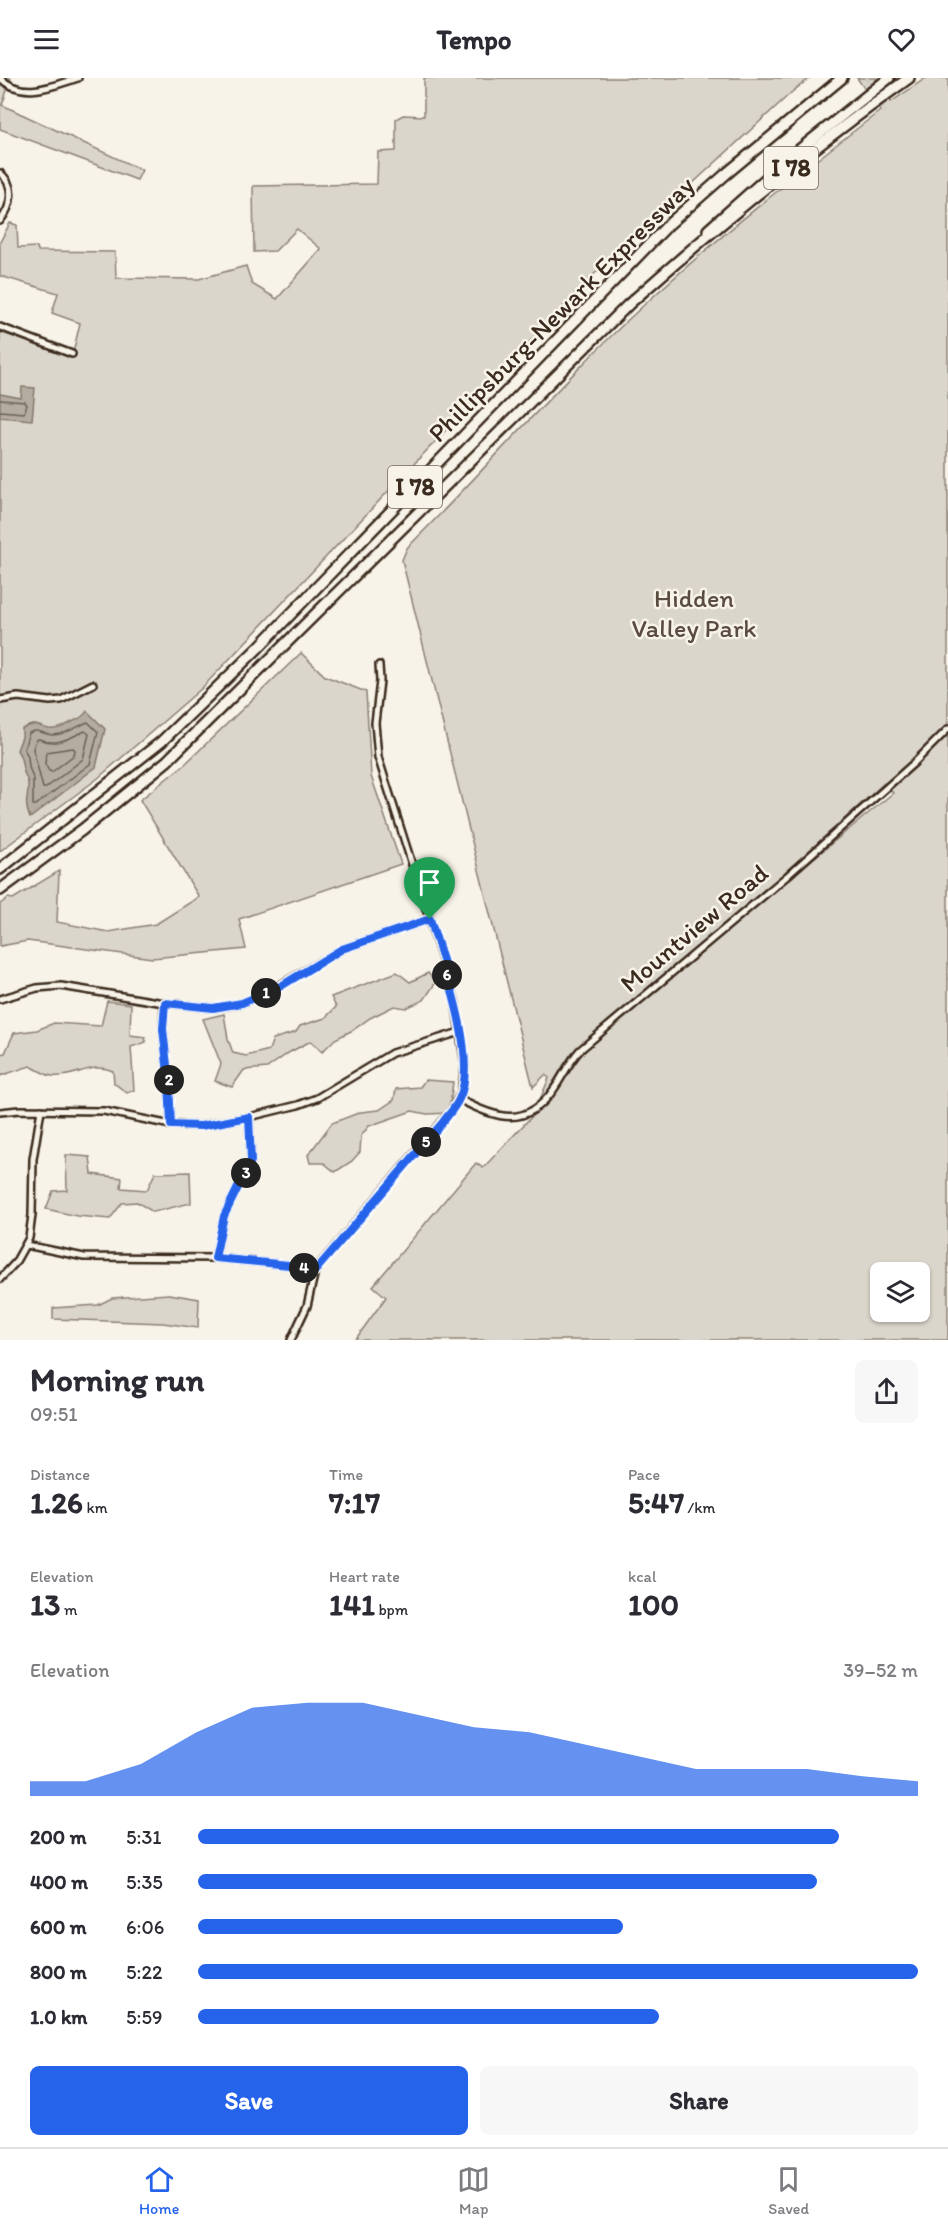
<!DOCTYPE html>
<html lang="en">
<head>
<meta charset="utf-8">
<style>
	body { margin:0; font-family:Itim,sans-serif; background:#f7f7f7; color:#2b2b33; height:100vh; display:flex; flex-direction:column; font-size:22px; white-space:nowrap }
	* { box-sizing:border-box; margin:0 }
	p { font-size:20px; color:#7c7c81 }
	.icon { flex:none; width:33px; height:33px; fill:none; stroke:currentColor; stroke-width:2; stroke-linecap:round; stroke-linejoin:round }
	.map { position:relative; height:1262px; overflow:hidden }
	.panel { display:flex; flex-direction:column; background:#fff; flex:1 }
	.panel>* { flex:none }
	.buttons { position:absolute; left:870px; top:1184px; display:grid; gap:12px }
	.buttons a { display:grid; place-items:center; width:60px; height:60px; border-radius:9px; background:#fff; box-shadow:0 2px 4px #0004; font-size:30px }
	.pin { position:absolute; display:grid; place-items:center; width:51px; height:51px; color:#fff; margin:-62px -26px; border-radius:50% 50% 50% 0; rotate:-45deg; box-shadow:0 0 6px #0007 }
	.pin .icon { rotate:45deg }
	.km { position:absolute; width:30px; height:30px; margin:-15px; border-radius:50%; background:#222; color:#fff; font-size:16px; line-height:30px; text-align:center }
	.round { display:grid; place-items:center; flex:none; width:63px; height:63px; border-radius:9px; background:#f7f7f7 }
	.headline { display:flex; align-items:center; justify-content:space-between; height:102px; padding:0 30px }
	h1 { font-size:33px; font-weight:700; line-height:45px }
	.metrics { display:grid; grid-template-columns:repeat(3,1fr); gap:9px; height:102px; padding:6px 30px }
	.metrics div { display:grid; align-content:center }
	.metrics b { font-size:30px; font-weight:700 }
	.metrics small { font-size:16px; font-weight:400 }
	.metrics p { font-size:16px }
	.chart { height:168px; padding:12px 30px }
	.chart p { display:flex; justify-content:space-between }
	.chart svg { width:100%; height:108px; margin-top:6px; fill:#2563eb; opacity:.7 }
	.button { display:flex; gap:12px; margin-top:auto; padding:12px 30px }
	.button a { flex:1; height:69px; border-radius:9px; background:#2563eb; color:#fff; font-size:24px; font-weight:700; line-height:69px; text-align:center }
	.button a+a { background:#f7f7f7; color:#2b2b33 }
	ul { padding:0 30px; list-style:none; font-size:20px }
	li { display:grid; grid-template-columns:96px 72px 1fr; align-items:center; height:45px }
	li i { height:15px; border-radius:8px; background:#2563eb }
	header { display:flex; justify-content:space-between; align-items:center; height:78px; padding:0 30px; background:#fff; font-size:27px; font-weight:700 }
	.menu { display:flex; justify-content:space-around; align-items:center; height:84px; border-top:2px solid #e1e1e2; background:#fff; font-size:16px; color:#7c7c81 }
	.menu a { display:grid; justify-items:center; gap:3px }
	.menu .on { color:#2563eb }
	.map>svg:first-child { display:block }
	.green { fill:#dbd6cb; stroke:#8b8074; stroke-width:1.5; fill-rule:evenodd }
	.water { fill:#b4aca0; stroke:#84786c; stroke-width:1.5 }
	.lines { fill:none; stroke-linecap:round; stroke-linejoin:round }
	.shore { stroke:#6b5e52; stroke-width:1.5 }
	.minor-tunnel { stroke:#d1cbc0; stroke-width:5; stroke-dasharray:5 2.5; stroke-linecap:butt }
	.minor-casing { stroke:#3b2a1e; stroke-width:10 }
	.motorway-casing { stroke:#3b2a1e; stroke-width:14 }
	.minor { stroke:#f7f3e8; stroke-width:5 }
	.motorway { stroke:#f7f3e8; stroke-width:9 }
	.route-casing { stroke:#fff; stroke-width:12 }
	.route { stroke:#2563eb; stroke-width:8 }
	.labels { text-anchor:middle; stroke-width:5; stroke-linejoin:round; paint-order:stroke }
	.shield { fill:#f7f3e8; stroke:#73665b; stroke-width:1.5 }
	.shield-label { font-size:24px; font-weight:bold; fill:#3b2a1e }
	.street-label { font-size:26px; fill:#3b2a1e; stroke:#f7f3e8 }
	.park-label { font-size:26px; fill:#5b4c41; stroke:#f7f3e8 }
</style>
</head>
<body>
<header><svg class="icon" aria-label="menu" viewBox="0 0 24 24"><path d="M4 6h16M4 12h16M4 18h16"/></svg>Tempo<svg class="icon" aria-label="heart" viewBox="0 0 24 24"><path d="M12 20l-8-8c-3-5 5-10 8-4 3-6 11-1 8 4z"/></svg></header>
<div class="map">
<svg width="948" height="1262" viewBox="0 0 948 1262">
	<rect width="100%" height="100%" fill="#f7f3e8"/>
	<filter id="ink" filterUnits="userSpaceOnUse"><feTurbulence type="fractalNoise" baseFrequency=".0167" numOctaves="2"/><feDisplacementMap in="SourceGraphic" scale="12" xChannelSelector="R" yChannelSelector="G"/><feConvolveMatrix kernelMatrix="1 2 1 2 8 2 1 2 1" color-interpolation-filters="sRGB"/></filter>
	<g filter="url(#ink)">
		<!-- green -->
		<g class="green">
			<path d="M0,0H11L2,27L142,92L137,102L0,51Z"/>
			<path d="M424,0H810L792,14L591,199L202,610L97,701L0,773V254L72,279L80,245L52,235L58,215L0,198V164L10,145L17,147L18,170L37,169L38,173L115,174L116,200L199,201L246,188L252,206L277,221L321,171L297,151L275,173L254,174L253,108L377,106L378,74L396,73V41L403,37L424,38Z"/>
			<path d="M857,0H877L891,24L926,0H948V1262H355L386,1219L373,1208L476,1085L483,1090L534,1036L549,1000L545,997L533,1009L402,482L407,470C487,390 561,303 645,226C720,157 799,95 880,33ZM884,705L893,715L780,808L773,806ZM880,1194H920V1233H880Z"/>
			<path d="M301,575L325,598L366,614L371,698L401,786L239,841L246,871L152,880L28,863L0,868V826L8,820L13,821L59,793L57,844L108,854L156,846L199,819L140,722L185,686Z"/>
			<path d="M397,894L410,904L428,895L436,904L424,922L406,930L394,928L370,940L353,952L335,961L322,974L311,963L290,974L267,990L244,992L232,1009L215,1003L221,986L203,941L224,936L228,961L233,975L246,978L269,972L273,961L296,954L300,948L325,940L336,929L331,919Z"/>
			<path d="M107,923L131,926L130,957L145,959L146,964L131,969L134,1012L127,1015L114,1005L113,993C91,983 75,1001 52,998C45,997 37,991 30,988L0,998V976L5,975L14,955L37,952L54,945L101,948Z"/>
			<path d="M425,1002L453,1004L449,1035L427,1036L412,1033L369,1048L361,1058L360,1074L352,1083L335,1094L324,1085H310L308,1077L332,1045L361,1034L379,1032L394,1022L396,1011L420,1009Z"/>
			<path d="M66,1077L90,1079L92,1096L122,1100L121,1110L147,1112L155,1095L190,1094L191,1125L153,1134L137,1124L122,1125L110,1141L77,1138L46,1131L53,1113L67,1112Z"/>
			<path d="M169,1216L199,1221L198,1250L163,1245L53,1241V1230L98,1227L112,1220Z"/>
		</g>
		<!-- water -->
		<g class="water">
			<path d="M22,309L35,310L32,342L0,339V316L21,320Z"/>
			<path d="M87,633L105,651L96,689L30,740C23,722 29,722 28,705C27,700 24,696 23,691C21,682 23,681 17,672L22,659V651C38,643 35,648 49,651C58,652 65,648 72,644C79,640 83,640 87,633Z"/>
		</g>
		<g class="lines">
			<!-- shore -->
			<g class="shore">
				<path d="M0,322L25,324L27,327L24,335L0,333"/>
				<path d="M88,644L98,654L90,686L36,727H33V700L29,689L28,678L24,671L29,655C38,650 42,656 52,657C65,657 76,649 88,644Z"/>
				<path d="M85,653L89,656L83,681L46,710H43L33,671L36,662L39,661C57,669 69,660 85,653Z"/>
				<path d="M73,670L75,672L74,677L52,694L49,693L45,686L46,674Z"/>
			</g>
			<!-- minor-tunnel -->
			<path class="minor-tunnel" d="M866,0L885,34"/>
			<defs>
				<g id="minor">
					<path d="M0,0C23,22 52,8 78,0"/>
					<path d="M0,95C16,108 12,128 0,143"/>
					<path d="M0,249L72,276"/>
					<path d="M0,622L18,619L50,623L61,622L93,606"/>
					<path d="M0,921L37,910L61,908L164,925L213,930L227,928L242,925L268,914L342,871L430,841"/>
					<path d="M164,925L163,951L169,1005L171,1047"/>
					<path d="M459,1021C496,1041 527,1051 554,1011C563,998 569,984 580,972L787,798L914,685L948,651"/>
					<path d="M0,1034L19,1032L104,1033L171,1047L200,1048L249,1039L298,1027L317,1020L392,975L460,954"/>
					<path d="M26,1167L84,1179L215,1180L289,1187L315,1193"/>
					<path d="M215,1180L224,1138L251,1083L249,1039"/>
					<path d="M0,1201L15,1185L29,1160L32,1137L33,1081L41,1032"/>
					<path d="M291,1262L307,1228L315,1193L321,1185L451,1033L461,1015L465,987L455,922L378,679L375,645L380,603L379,587"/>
				</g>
				<g id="motorway">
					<path d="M708,152L789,80L889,0"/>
					<path d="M0,791L161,664L258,570L669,146L726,96L842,0"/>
					<path d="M0,812L82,752L167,683L629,226C719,146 811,70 909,0"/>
				</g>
			</defs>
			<!-- minor casing -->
			<use href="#minor" class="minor-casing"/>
			<!-- motorway casing -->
			<use href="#motorway" class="motorway-casing"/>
			<!-- minor -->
			<use href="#minor" class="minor"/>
			<!-- motorway -->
			<use href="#motorway" class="motorway"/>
		</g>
	</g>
	<g class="lines" filter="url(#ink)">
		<defs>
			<path id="route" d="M430,841C443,883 479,981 459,1021C455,1030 448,1037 443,1044L315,1193L289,1187L215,1180L224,1138L251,1083L249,1039L201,1048L171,1047L169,1005L163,951L165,925L213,930L242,925L281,908L342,871Z"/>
		</defs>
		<!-- route casing -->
		<use href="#route" class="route-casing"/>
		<!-- route -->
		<use href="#route" class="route"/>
	</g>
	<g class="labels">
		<!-- shield labels -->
		<g class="shield">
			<rect x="764" y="69" width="54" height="42" rx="4.5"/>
			<rect x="388" y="388" width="54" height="42" rx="4.5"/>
		</g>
		<g class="shield-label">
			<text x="791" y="98">I 78</text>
			<text x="415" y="417">I 78</text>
		</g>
		<!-- street labels -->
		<g class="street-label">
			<text transform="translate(561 231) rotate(-45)" y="9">Phillipsburg-Newark Expressway</text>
			<text transform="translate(694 850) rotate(-40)" y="9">Mountview Road</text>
		</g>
		<!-- park labels -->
		<g class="park-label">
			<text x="694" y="529">Hidden<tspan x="694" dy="30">Valley Park</tspan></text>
		</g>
	</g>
</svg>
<div class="buttons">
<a><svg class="icon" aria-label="layers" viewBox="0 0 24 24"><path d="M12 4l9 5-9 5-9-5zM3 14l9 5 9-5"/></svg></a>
</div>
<div class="pin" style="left:430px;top:841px;background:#1e9e55"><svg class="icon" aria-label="arrive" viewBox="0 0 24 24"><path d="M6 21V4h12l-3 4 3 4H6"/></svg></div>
<b class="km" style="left:266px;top:915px">1</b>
<b class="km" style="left:169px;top:1002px">2</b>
<b class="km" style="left:246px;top:1095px">3</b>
<b class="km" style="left:304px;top:1190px">4</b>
<b class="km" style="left:426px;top:1064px">5</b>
<b class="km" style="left:447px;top:897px">6</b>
</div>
<section class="panel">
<div class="headline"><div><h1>Morning run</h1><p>09:51</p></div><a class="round"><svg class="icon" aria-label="share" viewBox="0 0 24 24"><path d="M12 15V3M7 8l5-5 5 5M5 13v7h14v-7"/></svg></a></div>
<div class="metrics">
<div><p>Distance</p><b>1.26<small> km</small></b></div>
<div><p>Time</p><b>7:17</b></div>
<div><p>Pace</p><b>5:47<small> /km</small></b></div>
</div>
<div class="metrics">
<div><p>Elevation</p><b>13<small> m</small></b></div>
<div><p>Heart rate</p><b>141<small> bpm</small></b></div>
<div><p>kcal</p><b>100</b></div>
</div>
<div class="chart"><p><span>Elevation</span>39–52 m</p>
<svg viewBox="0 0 160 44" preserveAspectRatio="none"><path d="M0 44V38L10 38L20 31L30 18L40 8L50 6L60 6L70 11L80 16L90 18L100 23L110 28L120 33L130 33L140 33L150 36L160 38V44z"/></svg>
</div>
<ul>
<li><b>200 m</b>5:31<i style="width:89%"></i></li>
<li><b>400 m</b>5:35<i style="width:86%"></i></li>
<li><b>600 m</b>6:06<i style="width:59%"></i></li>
<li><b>800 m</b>5:22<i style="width:100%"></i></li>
<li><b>1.0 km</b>5:59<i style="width:64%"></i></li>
</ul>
<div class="button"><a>Save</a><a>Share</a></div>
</section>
<nav class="menu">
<a class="on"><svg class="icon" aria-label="home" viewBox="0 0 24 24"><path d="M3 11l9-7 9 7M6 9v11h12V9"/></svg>Home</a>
<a><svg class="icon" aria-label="map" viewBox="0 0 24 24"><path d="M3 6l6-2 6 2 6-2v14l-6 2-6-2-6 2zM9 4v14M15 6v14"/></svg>Map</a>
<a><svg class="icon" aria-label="saved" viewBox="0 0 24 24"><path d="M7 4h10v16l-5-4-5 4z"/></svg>Saved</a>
</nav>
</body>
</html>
